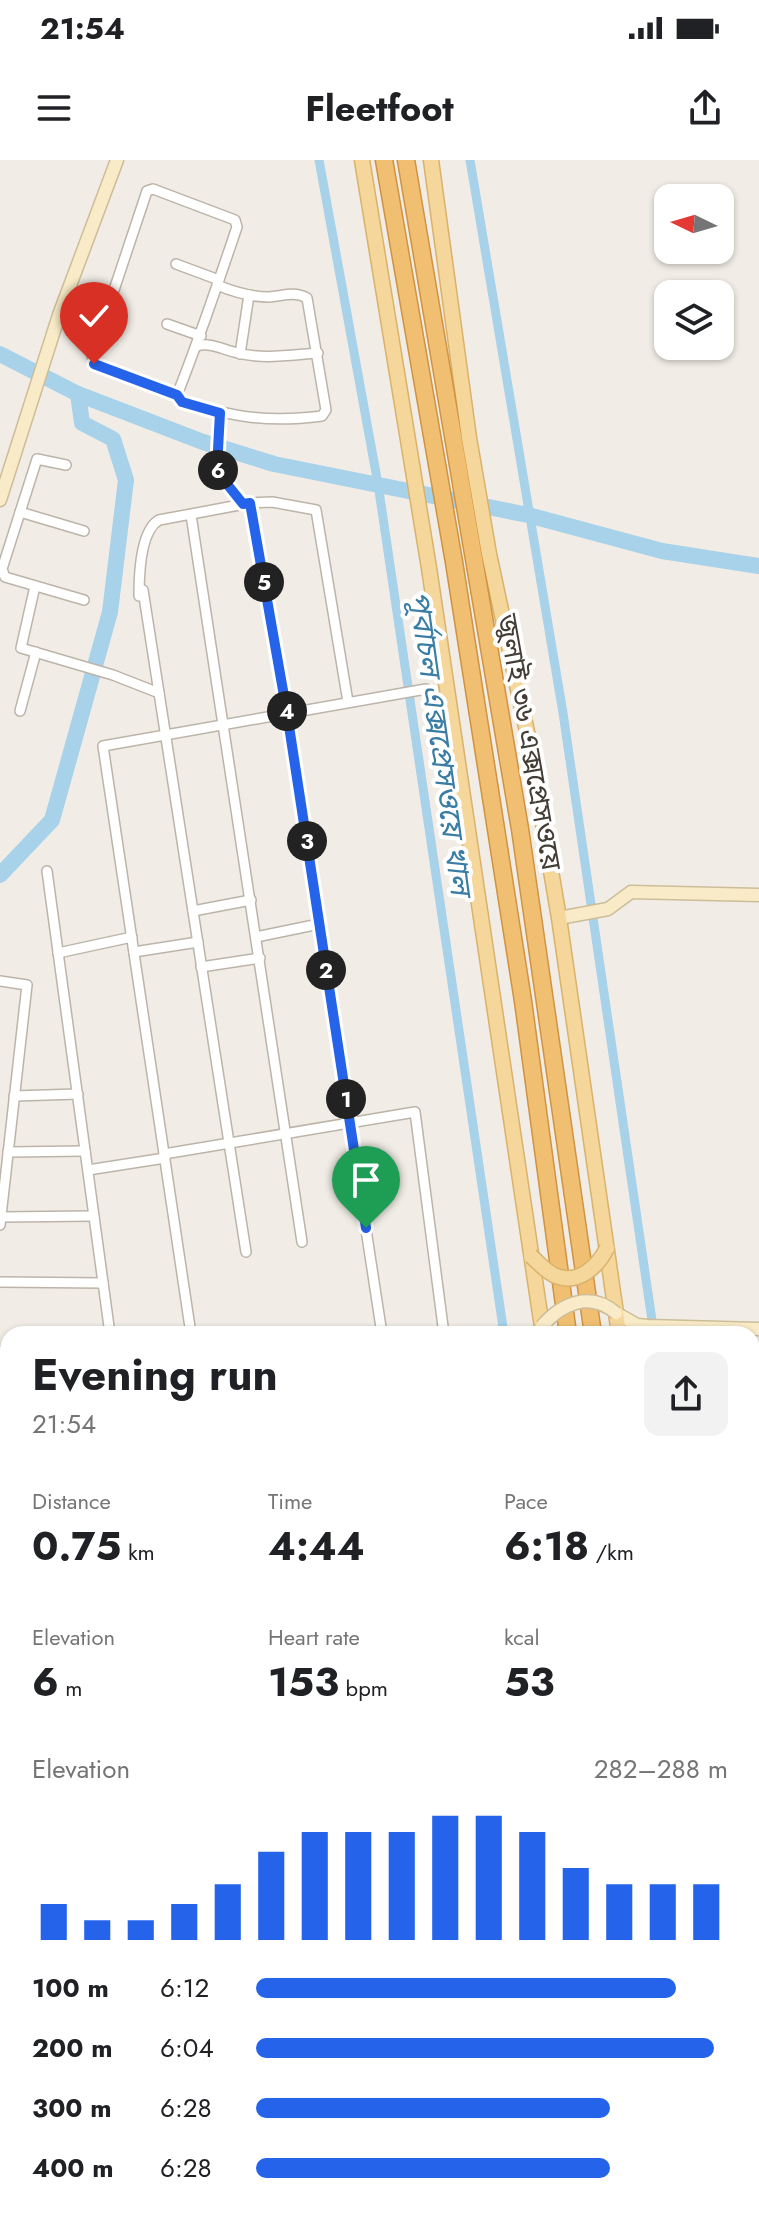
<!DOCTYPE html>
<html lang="en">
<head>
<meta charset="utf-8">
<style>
	body { margin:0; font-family:Jost,"Noto Sans Bengali",sans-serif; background:#f2f2f2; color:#202124; height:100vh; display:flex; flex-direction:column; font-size:30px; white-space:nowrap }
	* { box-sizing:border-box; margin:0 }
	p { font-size:26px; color:#757577 }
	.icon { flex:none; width:44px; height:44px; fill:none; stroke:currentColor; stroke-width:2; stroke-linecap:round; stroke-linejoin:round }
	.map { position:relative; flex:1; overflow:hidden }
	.details { position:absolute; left:0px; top:1166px; width:760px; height:888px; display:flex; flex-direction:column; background:#fff; border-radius:24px 24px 0 0; box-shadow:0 2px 6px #0004 }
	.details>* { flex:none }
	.needle { width:52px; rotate:275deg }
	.controls { position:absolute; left:654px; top:24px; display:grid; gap:16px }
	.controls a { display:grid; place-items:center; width:80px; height:80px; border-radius:16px; background:#fff; box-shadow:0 2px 6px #0004; font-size:40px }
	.pin { position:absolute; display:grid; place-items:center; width:68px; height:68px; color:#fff; margin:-82px -34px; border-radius:50% 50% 50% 0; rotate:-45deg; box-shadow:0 0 8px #0007 }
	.pin .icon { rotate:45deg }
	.km { position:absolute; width:40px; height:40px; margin:-20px; border-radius:50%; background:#222; color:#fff; font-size:22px; line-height:40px; text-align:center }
	.round { display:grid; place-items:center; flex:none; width:84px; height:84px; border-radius:16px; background:#f2f2f2 }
	.overview { display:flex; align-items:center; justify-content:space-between; height:136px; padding:0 32px }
	h1 { font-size:44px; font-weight:700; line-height:60px }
	.figures { display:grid; grid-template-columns:repeat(3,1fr); gap:12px; height:136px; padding:8px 32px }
	.figures div { display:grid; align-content:center }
	.figures b { font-size:40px; font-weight:700 }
	.figures small { font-size:22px; font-weight:400 }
	.figures p { font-size:22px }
	.chart { height:224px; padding:16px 32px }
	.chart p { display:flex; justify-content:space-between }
	.chart svg { width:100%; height:144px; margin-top:8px; stroke:#2563eb; stroke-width:6 }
	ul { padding:0 32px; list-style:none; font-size:26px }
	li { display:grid; grid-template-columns:128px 96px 1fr; align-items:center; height:60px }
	li i { height:20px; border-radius:10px; background:#2563eb }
	.status { display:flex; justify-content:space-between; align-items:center; height:56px; padding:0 40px; background:#fff; direction:ltr }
	.status svg { height:22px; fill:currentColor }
	header { display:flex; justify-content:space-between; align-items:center; height:104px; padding:0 32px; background:#fff; font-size:36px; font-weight:700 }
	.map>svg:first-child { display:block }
	.water { fill:#a7d2e9 }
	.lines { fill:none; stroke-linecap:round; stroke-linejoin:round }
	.canal { stroke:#a7d2e9; stroke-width:9 }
	.river { stroke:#a7d2e9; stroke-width:16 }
	.street-casing { stroke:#bcb4a9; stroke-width:12 }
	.secondary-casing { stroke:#cdbd99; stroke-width:15 }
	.primary-casing { stroke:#d9b26c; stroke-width:17 }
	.highway-casing { stroke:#cf9342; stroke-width:19 }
	.street { stroke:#fff; stroke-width:9 }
	.secondary { stroke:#f9ebc7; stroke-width:12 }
	.primary { stroke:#f5d69b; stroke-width:14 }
	.highway { stroke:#f1bf71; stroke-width:16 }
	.secondary-bridge-casing { stroke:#cdbd99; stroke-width:15; stroke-linecap:butt }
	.primary-bridge-casing { stroke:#d9b26c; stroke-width:17; stroke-linecap:butt }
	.secondary-bridge { stroke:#f9ebc7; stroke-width:12 }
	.primary-bridge { stroke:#f5d69b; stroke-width:14 }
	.route-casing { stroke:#fff; stroke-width:16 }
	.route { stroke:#2563eb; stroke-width:10 }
	.labels { text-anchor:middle; stroke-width:8; stroke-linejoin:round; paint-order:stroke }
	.street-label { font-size:28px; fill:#433d36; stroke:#fff }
	.water-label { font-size:30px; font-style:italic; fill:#397da5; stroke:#fff }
</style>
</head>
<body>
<div class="status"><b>21:54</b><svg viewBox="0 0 49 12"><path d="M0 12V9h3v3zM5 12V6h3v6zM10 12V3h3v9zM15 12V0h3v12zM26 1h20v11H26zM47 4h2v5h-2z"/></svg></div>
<header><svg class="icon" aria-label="menu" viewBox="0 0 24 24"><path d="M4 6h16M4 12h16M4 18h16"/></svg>Fleetfoot<svg class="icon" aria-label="share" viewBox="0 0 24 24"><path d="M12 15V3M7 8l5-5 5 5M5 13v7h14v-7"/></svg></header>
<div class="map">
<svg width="759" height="2054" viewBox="0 0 759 2054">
	<rect width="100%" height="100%" fill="#f1ede6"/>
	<!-- water -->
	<g class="water">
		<path d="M8,2046H446L440,2054H8Z"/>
		<path d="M473,2046H580L574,2054H497Z"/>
	</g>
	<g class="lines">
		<!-- canal -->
		<g class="canal">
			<path d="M319,0L378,324L504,1174"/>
			<path d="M470,0L563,553L654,1174"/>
			<path d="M752,1915L759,1972"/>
			<path d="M617,2046L618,2054"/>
		</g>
		<!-- river -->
		<g class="river">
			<path d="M0,194L78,234L203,282L274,304L528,355L662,391L759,406"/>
			<path d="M0,715L52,660L110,452L126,320L113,279L82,263L78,234"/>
			<path d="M0,1324L8,1329"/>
			<path d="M0,1649L8,1645"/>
			<path d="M0,1888L8,1886"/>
		</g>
		<defs>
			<g id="street">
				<path d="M176,104L219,120"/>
				<path d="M167,164L201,176"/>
				<path d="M197,186C209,182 222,189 234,192C261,200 290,195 318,193"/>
				<path d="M240,194L249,135"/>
				<path d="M177,235C199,180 218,123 237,67L235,60L153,29L147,31L92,196L94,204L177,235L182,242C235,257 267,263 322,256L326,250L307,138C294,131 283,136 269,137C250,137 234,132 217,125"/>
				<path d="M220,253L217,308L223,319L243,344"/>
				<path d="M66,305L37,299L2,409L5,417L84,440"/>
				<path d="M250,343L287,553L382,1174"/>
				<path d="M20,352L84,371"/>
				<path d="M191,355L302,1082"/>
				<path d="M35,426L21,488L113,515L159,533"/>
				<path d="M143,430L246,1092"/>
				<path d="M139,436C139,416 140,371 159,360L250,343L272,342L316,350L348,542"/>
				<path d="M20,551L36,492"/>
				<path d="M47,711L110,1174"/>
				<path d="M193,751L251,740"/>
				<path d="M256,777L319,764"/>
				<path d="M134,792L198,782"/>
				<path d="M58,793L132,777"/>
				<path d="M201,807L260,798"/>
				<path d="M0,821L27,825L0,1065"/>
				<path d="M14,936L78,934"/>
				<path d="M8,992L85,991"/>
				<path d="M164,994L415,952L444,1174"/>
				<path d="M88,1010L165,998"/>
				<path d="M1,1057L94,1056"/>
				<path d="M0,1122L103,1123"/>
				<path d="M191,1174L103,586L426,529"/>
				<path d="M0,1191H8"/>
				<path d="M0,1237L8,1238"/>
				<path d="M0,1256L8,1258"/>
				<path d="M752,1398H759"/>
				<path d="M752,1501H759"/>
			</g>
			<g id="secondary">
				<path d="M0,340L59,155L117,0"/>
				<path d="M559,758L608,749L631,732L759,735"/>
				<path d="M616,1153L637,1165L648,1166L759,1169"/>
				<path d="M752,1189L759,1190"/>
			</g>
			<g id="primary">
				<path d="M362,0L429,408L543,1174"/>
				<path d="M431,0L469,278L489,394L529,581L559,758L619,1174"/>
				<path d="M653,2046L654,2054"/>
				<path d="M733,2046L734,2054"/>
			</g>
			<g id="highway">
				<path d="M384,0L454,402L523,841L568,1174"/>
				<path d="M406,0L520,669L593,1174"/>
				<path d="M679,2046L680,2054"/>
				<path d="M704,2046V2054"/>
			</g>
		</defs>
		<!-- street casing -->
		<use href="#street" class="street-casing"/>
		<!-- secondary casing -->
		<use href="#secondary" class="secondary-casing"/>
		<!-- primary casing -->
		<use href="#primary" class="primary-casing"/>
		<!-- highway casing -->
		<use href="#highway" class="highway-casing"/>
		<!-- street -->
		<use href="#street" class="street"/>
		<!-- secondary -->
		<use href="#secondary" class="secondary"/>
		<!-- primary -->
		<use href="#primary" class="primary"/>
		<!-- highway -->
		<use href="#highway" class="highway"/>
		<defs>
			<path id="secondary-bridge" d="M542,1166C562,1143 590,1131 616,1153"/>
			<path id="primary-bridge" d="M531,1096C539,1103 546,1112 556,1116C579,1125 598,1106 607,1088"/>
		</defs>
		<!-- secondary-bridge casing -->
		<use href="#secondary-bridge" class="secondary-bridge-casing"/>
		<!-- primary-bridge casing -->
		<use href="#primary-bridge" class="primary-bridge-casing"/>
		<!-- secondary-bridge -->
		<use href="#secondary-bridge" class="secondary-bridge"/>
		<!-- primary-bridge -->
		<use href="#primary-bridge" class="primary-bridge"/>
	</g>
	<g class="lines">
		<defs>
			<path id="route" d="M94,204L177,235L182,242L220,253L217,308L223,319L243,344L250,343L287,553L366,1068"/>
		</defs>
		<!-- route casing -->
		<use href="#route" class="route-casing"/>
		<!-- route -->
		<use href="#route" class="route"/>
	</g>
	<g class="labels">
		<!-- street labels -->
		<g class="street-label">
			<text transform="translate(530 582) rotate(80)" y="10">জুলাই ৩৬ এক্সপ্রেসওয়ে</text>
		</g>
		<!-- water labels -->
		<g class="water-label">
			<text transform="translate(440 583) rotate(82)" y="10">পূর্বাচল এক্সপ্রেসওয়ে খাল</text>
		</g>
	</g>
</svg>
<div class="controls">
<a><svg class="needle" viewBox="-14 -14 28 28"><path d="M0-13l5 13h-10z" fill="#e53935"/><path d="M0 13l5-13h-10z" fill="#757577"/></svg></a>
<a><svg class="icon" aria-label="layers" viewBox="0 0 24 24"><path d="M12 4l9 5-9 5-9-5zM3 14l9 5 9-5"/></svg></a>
</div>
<div class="pin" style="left:366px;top:1068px;background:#1e9e55"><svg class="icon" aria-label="arrive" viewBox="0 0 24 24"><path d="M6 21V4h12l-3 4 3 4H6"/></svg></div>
<div class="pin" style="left:94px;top:204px;background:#d93025"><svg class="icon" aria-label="check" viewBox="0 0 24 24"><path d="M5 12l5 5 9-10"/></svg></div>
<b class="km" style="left:346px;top:939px">1</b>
<b class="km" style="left:326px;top:810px">2</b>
<b class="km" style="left:307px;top:681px">3</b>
<b class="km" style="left:287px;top:551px">4</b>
<b class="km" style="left:264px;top:422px">5</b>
<b class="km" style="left:218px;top:310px">6</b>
<section class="details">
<div class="overview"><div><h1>Evening run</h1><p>21:54</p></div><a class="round"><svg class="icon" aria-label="share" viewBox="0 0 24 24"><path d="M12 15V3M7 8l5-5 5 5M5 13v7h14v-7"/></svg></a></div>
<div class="figures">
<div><p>Distance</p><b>0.75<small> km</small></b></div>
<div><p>Time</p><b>4:44</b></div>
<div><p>Pace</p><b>6:18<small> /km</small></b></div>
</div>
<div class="figures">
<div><p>Elevation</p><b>6<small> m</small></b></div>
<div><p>Heart rate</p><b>153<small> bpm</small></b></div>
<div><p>kcal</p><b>53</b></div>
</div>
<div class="chart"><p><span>Elevation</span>282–288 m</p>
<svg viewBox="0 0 160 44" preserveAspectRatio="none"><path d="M5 44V33M15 44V38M25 44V38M35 44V33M45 44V27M55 44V17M65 44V11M75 44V11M85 44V11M95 44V6M105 44V6M115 44V11M125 44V22M135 44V27M145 44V27M155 44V27"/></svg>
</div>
<ul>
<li><b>100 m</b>6:12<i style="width:89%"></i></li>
<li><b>200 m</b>6:04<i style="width:97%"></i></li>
<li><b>300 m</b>6:28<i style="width:75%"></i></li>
<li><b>400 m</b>6:28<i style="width:75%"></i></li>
</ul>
</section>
</div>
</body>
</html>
